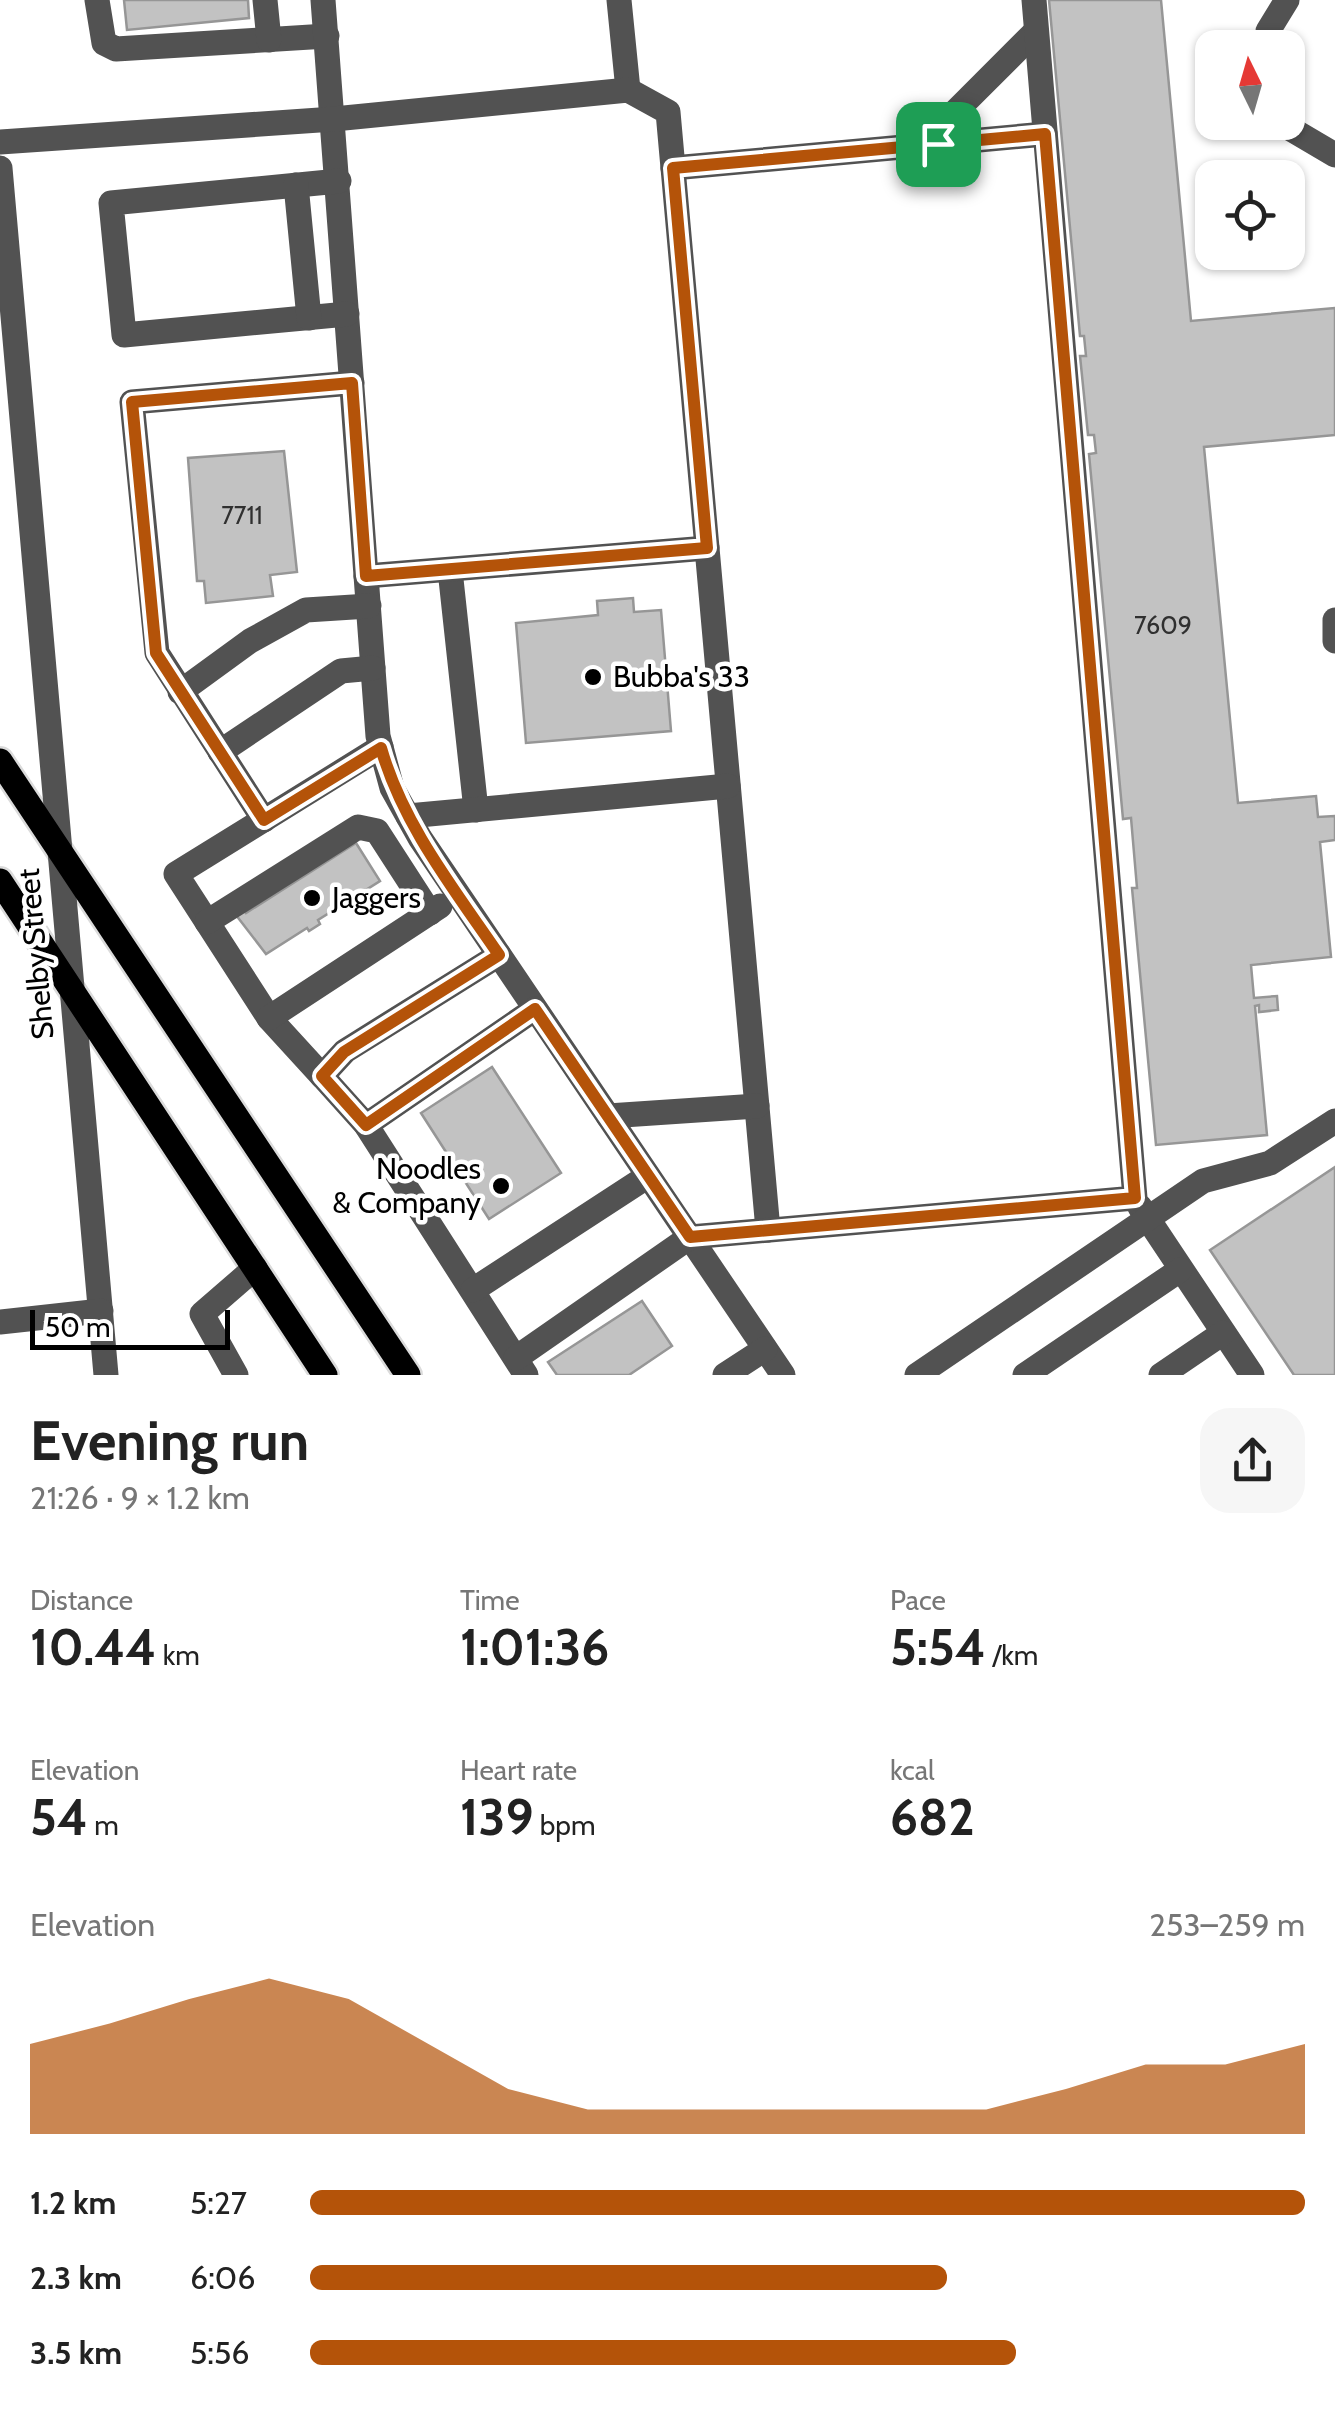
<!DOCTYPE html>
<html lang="en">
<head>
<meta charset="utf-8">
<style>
	body { margin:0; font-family:Cabin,sans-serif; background:#f6f6f6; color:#222; height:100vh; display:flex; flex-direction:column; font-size:38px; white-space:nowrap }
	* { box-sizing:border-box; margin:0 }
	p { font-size:32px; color:#767676 }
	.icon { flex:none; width:55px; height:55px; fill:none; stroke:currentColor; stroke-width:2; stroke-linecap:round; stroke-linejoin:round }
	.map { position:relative; height:1375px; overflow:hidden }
	.panel { display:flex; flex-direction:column; background:#fff; flex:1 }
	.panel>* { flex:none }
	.needle { width:65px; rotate:355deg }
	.tools { position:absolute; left:1195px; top:30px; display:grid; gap:20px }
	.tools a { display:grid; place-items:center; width:110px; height:110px; border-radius:20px; background:#fff; box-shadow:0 2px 8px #0004; font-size:50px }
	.scale { position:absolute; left:30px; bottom:25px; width:200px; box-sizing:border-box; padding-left:10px; border:5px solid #000; border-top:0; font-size:28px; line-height:35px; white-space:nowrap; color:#000; -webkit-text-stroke:8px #fff; paint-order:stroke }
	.pin { position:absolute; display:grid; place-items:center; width:85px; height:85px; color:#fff; margin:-42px; border-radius:20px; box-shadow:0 5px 15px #0006 }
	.round { display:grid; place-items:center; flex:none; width:105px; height:105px; border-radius:30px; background:#f6f6f6 }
	.head { display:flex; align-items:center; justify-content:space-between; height:170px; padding:0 30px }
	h1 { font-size:55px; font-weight:800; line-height:75px }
	.stats { display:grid; grid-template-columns:repeat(3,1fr); gap:15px; height:170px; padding:10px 30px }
	.stats div { display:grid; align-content:center }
	.stats b { font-size:50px; font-weight:800 }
	.stats small { font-size:28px; font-weight:400 }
	.stats p { font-size:28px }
	.chart { height:280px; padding:20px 30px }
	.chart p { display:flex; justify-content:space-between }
	.chart svg { width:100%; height:180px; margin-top:10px; fill:#b45309; opacity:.7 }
	ul { padding:0 30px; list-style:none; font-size:32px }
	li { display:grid; grid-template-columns:160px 120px 1fr; align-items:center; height:75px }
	li i { height:25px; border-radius:12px; background:#b45309 }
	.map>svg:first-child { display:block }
	.building { fill:#c2c2c2; stroke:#969696; stroke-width:2.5 }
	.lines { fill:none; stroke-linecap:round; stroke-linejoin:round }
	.major-casing { stroke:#dbdbdb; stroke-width:30 }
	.minor { stroke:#525252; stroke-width:25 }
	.major { stroke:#000; stroke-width:25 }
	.route-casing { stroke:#fff; stroke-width:20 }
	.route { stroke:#b45309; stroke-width:12 }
	.poi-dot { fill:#000; stroke:#fff; stroke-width:4 }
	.labels { text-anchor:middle; stroke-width:9; stroke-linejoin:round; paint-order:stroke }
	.number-label { font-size:25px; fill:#303030 }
	.poi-label { font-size:30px; fill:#000; stroke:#fff; text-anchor:start }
	.street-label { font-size:30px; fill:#000; stroke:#fff }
</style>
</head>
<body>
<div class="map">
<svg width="1335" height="1375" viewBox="0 0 1335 1375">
	<rect width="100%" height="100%" fill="#fff"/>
	<!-- building -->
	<g class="building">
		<path d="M124,0H248L249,18L127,30Z"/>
		<path d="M1049,0H1161L1191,321L1335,308V435L1204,447L1238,803L1316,796L1318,817L1335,816V840L1320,842L1331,957L1251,965L1254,998L1277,996L1278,1010L1259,1012V1005L1255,1006L1267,1135L1156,1145L1132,888H1137L1131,818L1123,819L1089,454L1096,453L1094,435H1088L1080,356H1086L1084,336H1080Z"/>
		<path d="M284,451L297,572L270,575L273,596L206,603L204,581H197L188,458Z"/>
		<path d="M633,598L634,612L661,610L671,731L526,743L516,623L598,615L597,601Z"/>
		<path d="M356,843L380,881L318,920L320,924L309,931L307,928L266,954L236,915L244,910L246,913Z"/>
		<path d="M492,1067L561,1173L489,1219L421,1113Z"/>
		<path d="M1335,1167V1375H1294L1210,1250Z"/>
		<path d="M642,1301L672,1346L629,1375H557L548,1362Z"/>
	</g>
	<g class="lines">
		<defs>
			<g id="major">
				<path d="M0,761L408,1375"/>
				<path d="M0,881L325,1375"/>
			</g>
		</defs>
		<!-- major casing -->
		<use href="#major" class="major-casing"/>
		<!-- minor -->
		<g class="minor">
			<path d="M97,0L104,43L116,49L327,36"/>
			<path d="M265,0L269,40"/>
			<path d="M323,0L378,736L392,788L420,838L783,1375"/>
			<path d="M619,0L628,90"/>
			<path d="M1270,48L1268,31L1287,0"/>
			<path d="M1279,122L1335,155"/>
			<path d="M0,142L334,119L628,90L668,112L768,1230"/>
			<path d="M938,144L955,112L1036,31"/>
			<path d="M0,168L106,1375"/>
			<path d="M673,168L1045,134"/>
			<path d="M339,181L111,203L124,335L347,314"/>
			<path d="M296,185L309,318"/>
			<path d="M450,570L476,810"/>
			<path d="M366,576L707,548"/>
			<path d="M1335,620V641"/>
			<path d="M180,692L250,641L306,610L369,606"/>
			<path d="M381,747L176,874L269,1018L322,1076L345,1051L499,955"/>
			<path d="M220,752L341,671L373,668"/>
			<path d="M408,816L728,786"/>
			<path d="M264,820L157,653L132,402L352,383"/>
			<path d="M207,922L358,827L377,831L430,913"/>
			<path d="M269,1018L440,906"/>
			<path d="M322,1076L366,1125L526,1375"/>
			<path d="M608,1116L757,1106"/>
			<path d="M366,1125L535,1009"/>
			<path d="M1140,1207L1252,1375"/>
			<path d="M473,1290L648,1176"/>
			<path d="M0,1322L101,1311"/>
			<path d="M516,1358L690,1237L1135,1198L1034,0"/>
			<path d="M236,1375L202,1314L255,1268"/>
			<path d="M725,1375L765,1349"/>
			<path d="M917,1375L1203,1181L1270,1163L1335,1121"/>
			<path d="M1025,1375L1180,1270"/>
			<path d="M1161,1375L1223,1333"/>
		</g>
		<!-- major -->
		<use href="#major" class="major"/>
	</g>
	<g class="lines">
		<defs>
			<path id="route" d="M1045,134L1135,1198L690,1237L535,1009L366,1125L322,1076L344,1052L499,955C454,889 403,825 381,748L264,820L156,653L132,402L352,383L366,576L707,548L673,168Z"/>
		</defs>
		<!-- route casing -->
		<use href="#route" class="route-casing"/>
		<!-- route -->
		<use href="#route" class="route"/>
	</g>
	<!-- markers -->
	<g class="poi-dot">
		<circle cx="593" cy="677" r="10"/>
		<circle cx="312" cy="898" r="10"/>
		<circle cx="501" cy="1186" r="10"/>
	</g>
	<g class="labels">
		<!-- number labels -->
		<g class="number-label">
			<text x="242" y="524">7711</text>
			<text x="1163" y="634">7609</text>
		</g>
		<!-- poi labels -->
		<g class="poi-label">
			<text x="613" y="687">Bubba's 33</text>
			<text x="332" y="908">Jaggers</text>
			<text x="481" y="1179" text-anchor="end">Noodles<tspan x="481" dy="34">&amp; Company</tspan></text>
		</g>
		<!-- street labels -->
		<g class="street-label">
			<text transform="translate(36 954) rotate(-95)" y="10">Shelby Street</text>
		</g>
	</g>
</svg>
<div class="tools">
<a><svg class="needle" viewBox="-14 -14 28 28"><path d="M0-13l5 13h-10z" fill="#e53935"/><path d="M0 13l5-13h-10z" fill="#767676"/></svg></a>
<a><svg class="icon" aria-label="locate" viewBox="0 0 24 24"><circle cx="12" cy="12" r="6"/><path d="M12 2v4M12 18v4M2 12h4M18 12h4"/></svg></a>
</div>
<div class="scale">50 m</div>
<div class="pin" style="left:938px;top:144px;background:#1e9e55"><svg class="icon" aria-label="arrive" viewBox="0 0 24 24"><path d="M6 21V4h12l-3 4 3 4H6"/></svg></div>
</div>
<section class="panel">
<div class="head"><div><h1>Evening run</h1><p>21:26 · 9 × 1.2 km</p></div><a class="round"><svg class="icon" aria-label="share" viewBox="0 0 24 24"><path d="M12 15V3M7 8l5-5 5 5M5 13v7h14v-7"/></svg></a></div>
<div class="stats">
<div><p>Distance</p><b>10.44<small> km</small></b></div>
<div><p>Time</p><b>1:01:36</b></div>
<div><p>Pace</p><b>5:54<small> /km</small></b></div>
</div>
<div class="stats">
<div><p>Elevation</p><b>54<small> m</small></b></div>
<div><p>Heart rate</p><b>139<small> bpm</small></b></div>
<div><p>kcal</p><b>682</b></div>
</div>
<div class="chart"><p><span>Elevation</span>253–259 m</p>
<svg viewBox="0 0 160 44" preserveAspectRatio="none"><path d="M0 44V22L10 17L20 11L30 6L40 11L50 22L60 33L70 38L80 38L90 38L100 38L110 38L120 38L130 33L140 27L150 27L160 22V44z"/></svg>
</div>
<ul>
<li><b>1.2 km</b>5:27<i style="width:100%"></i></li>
<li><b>2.3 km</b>6:06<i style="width:64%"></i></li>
<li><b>3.5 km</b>5:56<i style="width:71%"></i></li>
</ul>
</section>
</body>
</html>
